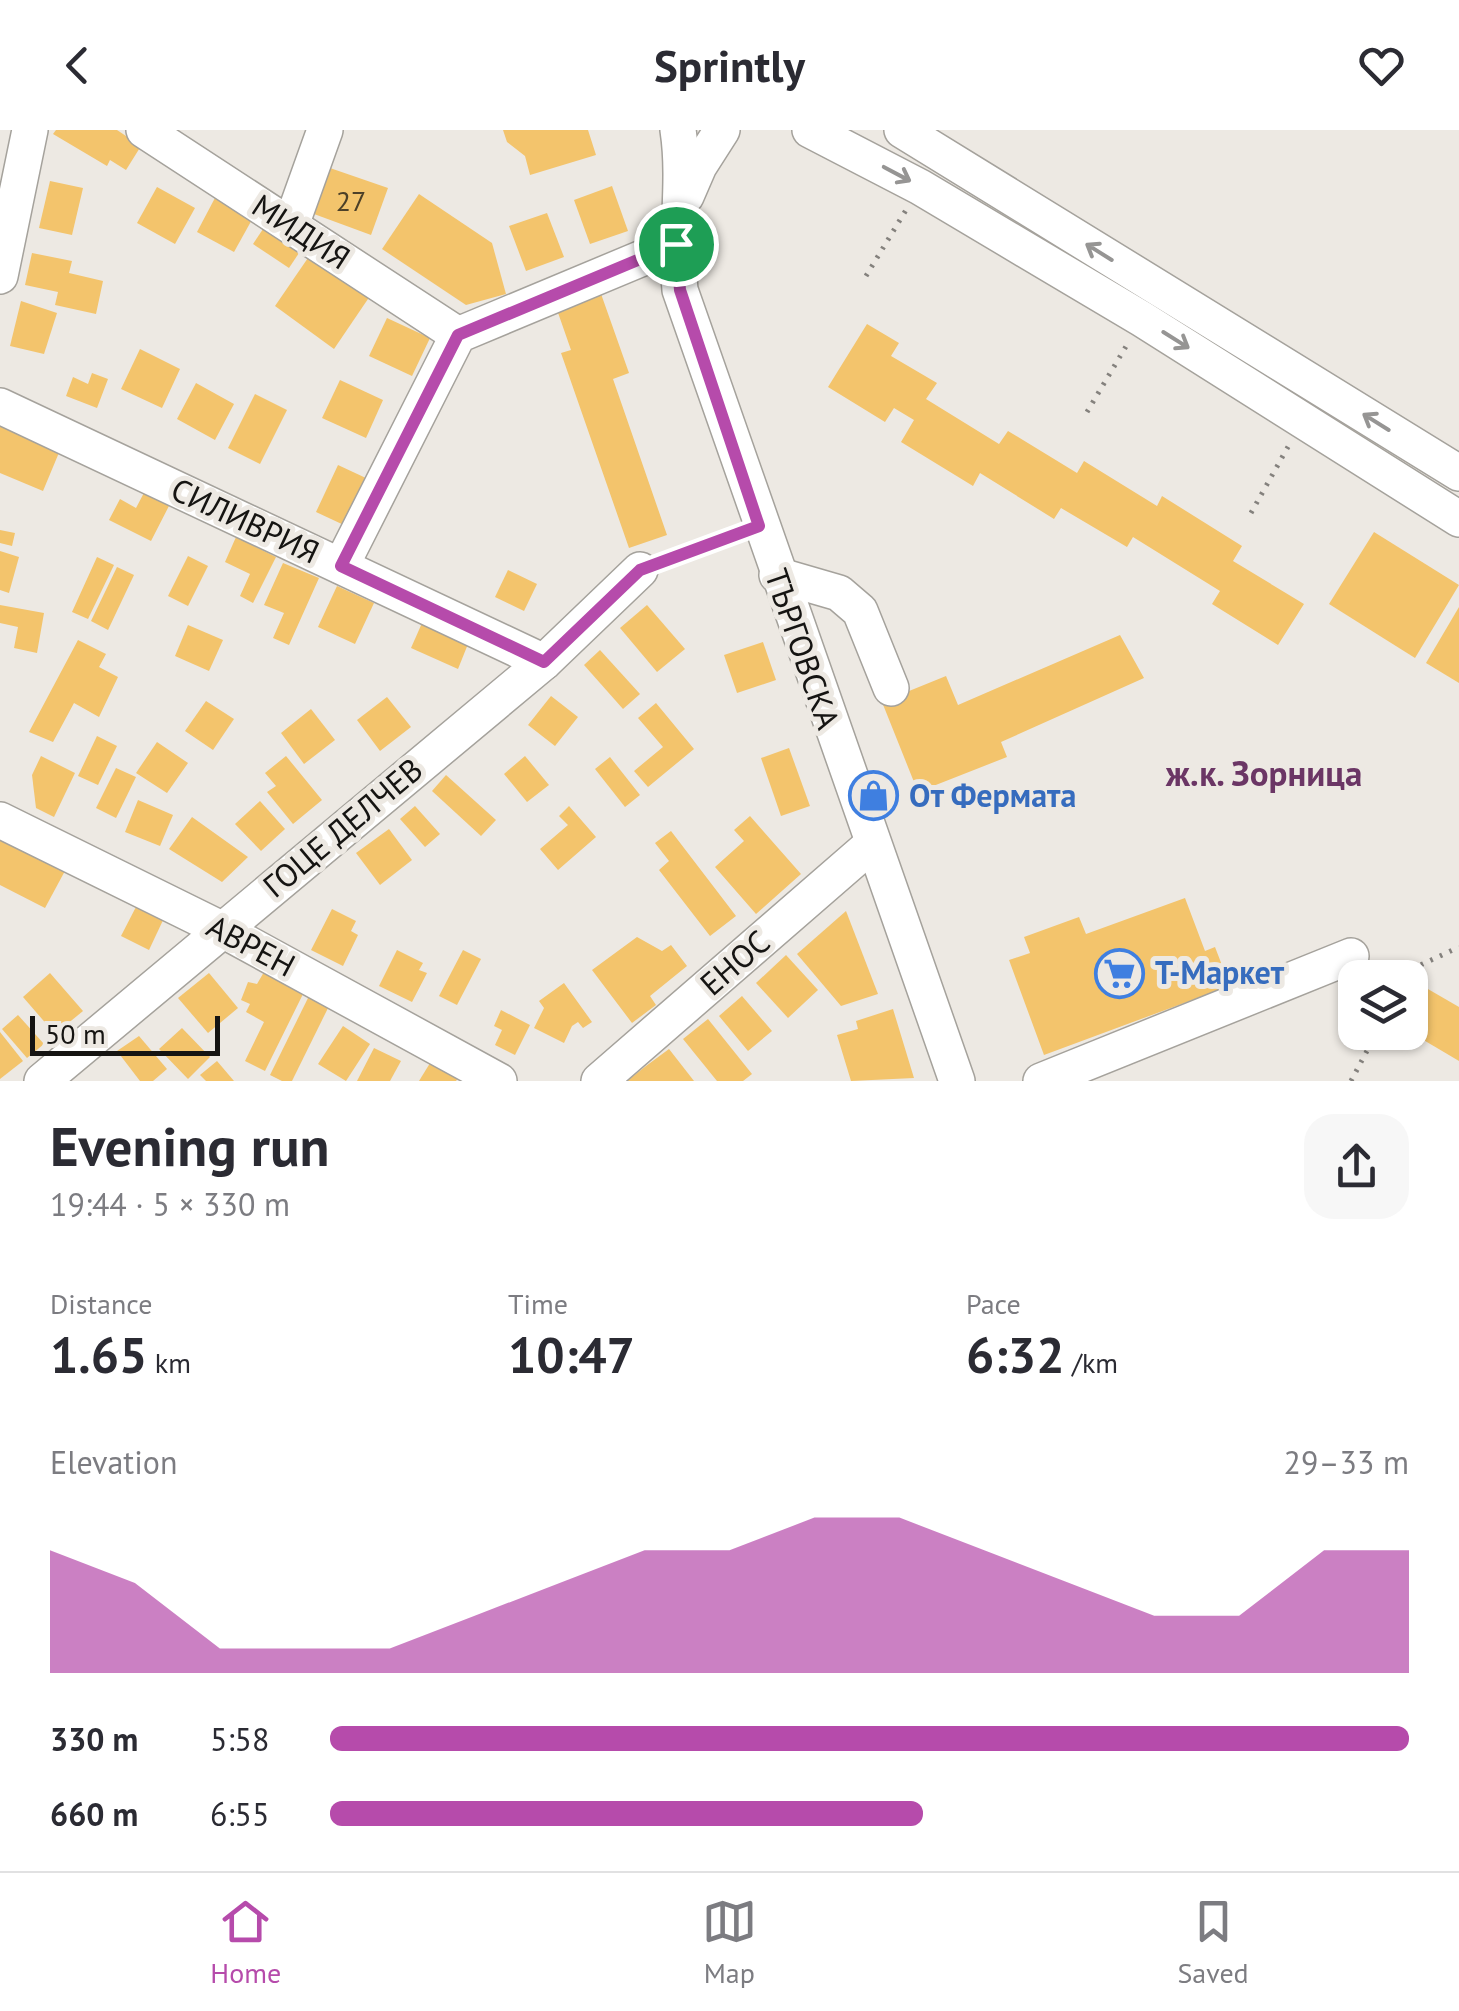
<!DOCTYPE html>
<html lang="en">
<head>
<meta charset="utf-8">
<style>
	body { margin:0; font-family:"PT Sans",sans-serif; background:#f7f7f7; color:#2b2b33; height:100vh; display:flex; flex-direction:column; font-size:38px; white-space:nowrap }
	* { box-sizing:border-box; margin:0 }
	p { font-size:32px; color:#7c7c81 }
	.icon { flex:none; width:55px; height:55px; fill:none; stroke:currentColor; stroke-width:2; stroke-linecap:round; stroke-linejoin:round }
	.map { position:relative; height:951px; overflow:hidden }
	.details { display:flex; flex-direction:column; background:#fff; flex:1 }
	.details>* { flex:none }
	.buttons { position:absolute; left:1338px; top:830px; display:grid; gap:20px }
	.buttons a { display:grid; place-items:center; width:90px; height:90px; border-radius:20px; background:#fff; box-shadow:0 2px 8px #0004; font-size:50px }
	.scale { position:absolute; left:30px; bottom:25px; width:190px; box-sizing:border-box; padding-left:10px; border:5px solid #151412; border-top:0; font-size:28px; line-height:35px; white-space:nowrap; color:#151412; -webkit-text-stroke:8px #ede9e3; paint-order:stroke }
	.pin { position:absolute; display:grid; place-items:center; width:85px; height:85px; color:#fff; margin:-42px; border:5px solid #fff; border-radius:50%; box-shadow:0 2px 10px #0007 }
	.round { display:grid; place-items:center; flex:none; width:105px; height:105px; border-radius:30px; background:#f7f7f7 }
	.head { display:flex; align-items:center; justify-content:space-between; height:170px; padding:0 50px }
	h1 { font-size:55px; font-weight:600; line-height:75px }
	.metrics { display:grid; grid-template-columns:repeat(3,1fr); gap:15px; height:170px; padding:10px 50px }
	.metrics div { display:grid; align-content:center }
	.metrics b { font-size:50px; font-weight:600 }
	.metrics small { font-size:28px; font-weight:400 }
	.metrics p { font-size:28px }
	.chart { height:280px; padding:20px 50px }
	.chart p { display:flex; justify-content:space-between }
	.chart svg { width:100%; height:180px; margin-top:10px; fill:#b64bab; opacity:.7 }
	ul { padding:0 50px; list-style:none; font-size:32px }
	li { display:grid; grid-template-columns:160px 120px 1fr; align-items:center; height:75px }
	li i { height:25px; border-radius:12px; background:#b64bab }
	header { display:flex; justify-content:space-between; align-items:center; height:130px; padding:0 50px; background:#fff; font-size:45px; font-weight:600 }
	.menu { display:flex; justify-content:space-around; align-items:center; height:140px; border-top:2px solid #e1e1e2; background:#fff; font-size:28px; color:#7c7c81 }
	.menu a { display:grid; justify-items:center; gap:5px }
	.menu .on { color:#b64bab }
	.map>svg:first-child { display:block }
	.building { fill:#f3c46c }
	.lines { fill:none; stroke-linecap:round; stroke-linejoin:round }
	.minor-casing { stroke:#a5a29c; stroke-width:38 }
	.path { stroke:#84817d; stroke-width:5; stroke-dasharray:2.5 8; stroke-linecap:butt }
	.minor { stroke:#fff; stroke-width:35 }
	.oneway { stroke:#969594 }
	.route-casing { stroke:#fff; stroke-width:20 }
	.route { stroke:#b64bab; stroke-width:12 }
	.labels { text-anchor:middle; stroke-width:10; stroke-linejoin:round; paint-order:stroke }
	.number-label { font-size:28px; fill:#4c4028 }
	.street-label { font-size:32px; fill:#151412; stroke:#ede9e3 }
	.shop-label { font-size:32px; font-weight:bold; fill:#366cbe; stroke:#ede9e3; text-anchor:start }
	.neighbourhood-label { font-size:35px; font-weight:bold; fill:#6b3665; stroke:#ede9e3 }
</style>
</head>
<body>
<header><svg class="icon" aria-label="back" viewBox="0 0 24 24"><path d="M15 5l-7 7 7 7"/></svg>Sprintly<svg class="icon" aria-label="heart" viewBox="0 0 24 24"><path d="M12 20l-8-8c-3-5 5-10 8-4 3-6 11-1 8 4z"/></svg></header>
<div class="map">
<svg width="1459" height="951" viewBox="0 0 1459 951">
	<rect width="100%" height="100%" fill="#ede9e3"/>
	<!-- building -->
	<g class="building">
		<path d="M56,0H117L141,16L126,40L110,30L107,36L53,4Z"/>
		<path d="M503,0H588L596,25L530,45L525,26L507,12Z"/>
		<path d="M330,38L388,58L371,105L314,84Z"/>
		<path d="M50,51L83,58L72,105L39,98Z"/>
		<path d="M612,56L628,101L590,114L574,70Z"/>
		<path d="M157,57L195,78L175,114L137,93Z"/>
		<path d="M419,64L492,113L506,164L466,175L382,119Z"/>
		<path d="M216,66L254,86L234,122L197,102Z"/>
		<path d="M547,83L564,127L526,141L509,96Z"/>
		<path d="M265,96L301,120L289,138L253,114Z"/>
		<path d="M32,123L72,131L69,143L103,151L96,184L55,175L58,162L25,155Z"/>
		<path d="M310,125L370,166L334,219L275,176Z"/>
		<path d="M600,161L629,243L613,249L667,405L629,418L561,223L571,220L556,177Z"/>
		<path d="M21,171L57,183L44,224L10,216Z"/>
		<path d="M387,188L430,208L412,246L369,226Z"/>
		<path d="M867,194L899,213L891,226L937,253L926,269L999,314L1008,301L1077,343L1084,331L1157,376L1162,366L1242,416L1233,431L1304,474L1278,515L1212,474L1220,461L1133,407L1127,417L1061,378L1054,389L980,343L973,356L901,312L914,290L894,278L885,292L828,257Z"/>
		<path d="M140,219L180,239L162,278L121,259Z"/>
		<path d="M92,243L108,249L97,278L66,266L73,247L88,254Z"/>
		<path d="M340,250L383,270L366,308L322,288Z"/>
		<path d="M196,253L234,274L215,310L177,289Z"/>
		<path d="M255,264L287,280L260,334L228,318Z"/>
		<path d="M0,293L63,313L43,361L0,343Z"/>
		<path d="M338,335L368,349L346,396L316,382Z"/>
		<path d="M146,359L171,372L151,411L109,390L120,369L136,378Z"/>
		<path d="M0,400L15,403L12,416L0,413Z"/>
		<path d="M1374,402L1459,455L1415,528L1329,474Z"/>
		<path d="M236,407L276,427L253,473L240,466L250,444L225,432Z"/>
		<path d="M0,421L19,427L9,463L0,460Z"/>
		<path d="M188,426L208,436L188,476L168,466Z"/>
		<path d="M97,427L114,435L88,489L72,482Z"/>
		<path d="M283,433L319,448L289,515L273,508L284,483L264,475Z"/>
		<path d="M117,437L134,445L108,500L91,491Z"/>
		<path d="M508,440L537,454L524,481L495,467Z"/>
		<path d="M337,456L374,473L355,514L318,497Z"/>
		<path d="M0,475L44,483L37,523L14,518L18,497L0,493Z"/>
		<path d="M647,475L685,519L657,542L620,498Z"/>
		<path d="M1459,477V553L1426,533Z"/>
		<path d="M426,484L472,504L458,539L411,518Z"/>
		<path d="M188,495L223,510L209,541L175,526Z"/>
		<path d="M1120,505L1144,548L1001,612L1007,627L918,662L882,572L946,546L958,575Z"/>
		<path d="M78,510L106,524L99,537L118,547L99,587L74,573L53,612L29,602Z"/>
		<path d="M763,512L776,550L737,563L724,525Z"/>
		<path d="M600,520L640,564L623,579L584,535Z"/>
		<path d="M551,566L578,587L555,616L528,595Z"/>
		<path d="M387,567L411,597L380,621L357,590Z"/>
		<path d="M206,571L234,589L213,620L185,601Z"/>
		<path d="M656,573L694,619L648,657L634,641L663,617L638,588Z"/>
		<path d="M311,579L335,610L304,634L281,603Z"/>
		<path d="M97,606L117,616L98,655L78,646Z"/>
		<path d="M157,612L188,633L167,663L136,643Z"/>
		<path d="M789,618L810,676L781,686L761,628Z"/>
		<path d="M41,626L75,643L54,687L36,678L32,645Z"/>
		<path d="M286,626L322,670L293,694L267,662L276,656L265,643Z"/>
		<path d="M525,626L549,655L527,672L504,644Z"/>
		<path d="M610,627L640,665L625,677L595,639Z"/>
		<path d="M116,638L136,647L116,688L96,678Z"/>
		<path d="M446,645L496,690L481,706L432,661Z"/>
		<path d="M138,670L173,685L160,716L125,702Z"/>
		<path d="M260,671L285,699L261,721L235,694Z"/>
		<path d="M415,676L440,704L425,717L400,689Z"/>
		<path d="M569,676L596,707L558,740L540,719L568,695L559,686Z"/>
		<path d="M750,686L801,744L756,784L715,737L744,711L734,700Z"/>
		<path d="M192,687L248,727L222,752L169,719Z"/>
		<path d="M389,699L412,730L380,755L356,723Z"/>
		<path d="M671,701L736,786L710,806L659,740L669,731L655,713Z"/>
		<path d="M0,705L66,739L45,778L0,755Z"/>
		<path d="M1185,768L1205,821L1215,817L1230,856L1044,925L1009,830L1030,823L1024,807L1079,787L1086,804Z"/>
		<path d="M138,773L165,786L149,820L121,806Z"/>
		<path d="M332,779L356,791L351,801L358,805L343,836L311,820Z"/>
		<path d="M846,781L878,864L841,876L797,824Z"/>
		<path d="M637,807L662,821L671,815L687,836L650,866L656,875L632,893L592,840Z"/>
		<path d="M397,820L423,833L419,840L427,843L412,872L379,856Z"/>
		<path d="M463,820L481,829L457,875L439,866Z"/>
		<path d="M786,825L818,860L788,888L756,853Z"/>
		<path d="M264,842L304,862L265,941L245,931L264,892L246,882L250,874L241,870L248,852L257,854Z"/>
		<path d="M50,843L83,881L55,904L23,867Z"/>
		<path d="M209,843L238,878L208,903L178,868Z"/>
		<path d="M564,853L592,892L583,898L578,892L572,896L564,913L534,898L544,878L539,871Z"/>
		<path d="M1421,855L1459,877V931L1410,902V874Z"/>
		<path d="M309,866L329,876L292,951H282L270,945Z"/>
		<path d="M742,866L772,901L748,921L719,886Z"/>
		<path d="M893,879L914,948L851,951L837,905L858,899L856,891Z"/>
		<path d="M501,880L530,895L515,925L495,915L502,900L494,896Z"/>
		<path d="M18,885L44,914L27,928L2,899Z"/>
		<path d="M708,889L752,944L743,951H717L683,909Z"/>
		<path d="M343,896L370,914L346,951L318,934Z"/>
		<path d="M182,898L210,927L188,949L159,919Z"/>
		<path d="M0,902L23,931L0,949Z"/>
		<path d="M139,906L167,939L153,951H140L117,921Z"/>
		<path d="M374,918L401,931L390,951H357Z"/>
		<path d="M669,919L694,951H627L646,936Z"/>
		<path d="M435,925L462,942L456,951H419Z"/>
		<path d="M217,931L234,951H206L200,945Z"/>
	</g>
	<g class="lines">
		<defs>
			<g id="minor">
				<path d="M144,0L458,205"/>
				<path d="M678,0C686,53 675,106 680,160L957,951"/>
				<path d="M810,0L920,57L1142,189L1459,389"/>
				<path d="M902,0L1459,343"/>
				<path d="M686,66L699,36L722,0"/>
				<path d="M291,95L325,0"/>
				<path d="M0,146L30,0"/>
				<path d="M0,276L544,532"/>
				<path d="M341,436L458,205L676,114"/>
				<path d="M777,445L839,463L860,481L891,558"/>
				<path d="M0,690L221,799L499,951"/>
				<path d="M42,951L544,532L640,440"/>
				<path d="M599,951L871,715"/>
				<path d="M1041,951L1351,826"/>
			</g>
		</defs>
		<!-- minor casing -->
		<use href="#minor" class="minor-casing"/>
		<!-- path -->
		<g class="path">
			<path d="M866,146L906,80"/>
			<path d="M1087,282L1128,213"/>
			<path d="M1251,383L1289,315"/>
			<path d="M667,430L736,405"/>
			<path d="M1406,848L1410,840L1459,817"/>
			<path d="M1351,951L1377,902"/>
		</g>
		<!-- minor -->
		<use href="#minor" class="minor"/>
	</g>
	<!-- one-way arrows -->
	<defs><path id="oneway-shaft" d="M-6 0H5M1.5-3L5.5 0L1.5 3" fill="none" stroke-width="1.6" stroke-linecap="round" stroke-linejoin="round" transform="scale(2.5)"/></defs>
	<g class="oneway">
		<use href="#oneway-shaft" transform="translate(897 44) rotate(28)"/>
		<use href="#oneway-shaft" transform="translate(1099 122) rotate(-148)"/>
		<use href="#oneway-shaft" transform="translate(1176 210) rotate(32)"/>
		<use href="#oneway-shaft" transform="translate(1376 292) rotate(-148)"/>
	</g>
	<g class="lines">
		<defs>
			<path id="route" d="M676,114L680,160L759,396L640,440L544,532L341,436L458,205Z"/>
		</defs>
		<!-- route casing -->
		<use href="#route" class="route-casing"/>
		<!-- route -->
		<use href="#route" class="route"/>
	</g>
	<!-- icons -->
	<defs>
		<symbol id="shop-ring" viewBox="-11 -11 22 22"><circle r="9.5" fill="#ede9e3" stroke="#3f7fe0" stroke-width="1.5"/><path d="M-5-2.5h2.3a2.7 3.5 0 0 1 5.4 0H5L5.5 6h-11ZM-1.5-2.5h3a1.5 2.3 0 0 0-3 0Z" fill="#3f7fe0"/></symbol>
		<symbol id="supermarket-ring" viewBox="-11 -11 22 22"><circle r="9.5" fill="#ede9e3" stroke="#3f7fe0" stroke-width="1.5"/><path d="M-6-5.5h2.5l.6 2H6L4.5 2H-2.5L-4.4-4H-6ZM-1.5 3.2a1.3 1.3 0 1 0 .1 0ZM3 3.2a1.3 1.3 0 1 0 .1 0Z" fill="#3f7fe0"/></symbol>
	</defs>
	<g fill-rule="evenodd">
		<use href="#shop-ring" x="846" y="638" width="55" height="55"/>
		<use href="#supermarket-ring" x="1092" y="816" width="55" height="55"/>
	</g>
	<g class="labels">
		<!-- number labels -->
		<g class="number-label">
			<text x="351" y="81">27</text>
		</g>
		<!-- street labels -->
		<g class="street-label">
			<text transform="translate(301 102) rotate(33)" y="11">МИДИЯ</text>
			<text transform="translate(245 391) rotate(25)" y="11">СИЛИВРИЯ</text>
			<text transform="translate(802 519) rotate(71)" y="11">ТЪРГОВСКА</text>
			<text transform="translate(343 698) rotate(-40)" y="11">ГОЦЕ ДЕЛЧЕВ</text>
			<text transform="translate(251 816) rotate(28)" y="11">АВРЕН</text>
			<text transform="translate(735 833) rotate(-41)" y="11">ЕНОС</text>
		</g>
		<!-- shop labels -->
		<g class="shop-label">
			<text x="909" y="677">От Фермата</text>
			<text x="1155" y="854">Т-Маркет</text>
		</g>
		<!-- neighbourhood labels -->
		<g class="neighbourhood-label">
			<text x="1264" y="656">ж.к. Зорница</text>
		</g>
	</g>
</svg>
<div class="buttons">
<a><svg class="icon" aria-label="layers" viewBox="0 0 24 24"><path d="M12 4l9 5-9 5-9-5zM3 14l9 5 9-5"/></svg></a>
</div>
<div class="scale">50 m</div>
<div class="pin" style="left:676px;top:114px;background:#1e9e55"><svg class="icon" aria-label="arrive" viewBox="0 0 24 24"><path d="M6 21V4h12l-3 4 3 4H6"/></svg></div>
</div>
<section class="details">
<div class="head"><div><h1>Evening run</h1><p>19:44 · 5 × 330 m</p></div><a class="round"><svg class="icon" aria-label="share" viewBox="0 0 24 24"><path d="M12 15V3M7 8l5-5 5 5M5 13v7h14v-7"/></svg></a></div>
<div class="metrics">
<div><p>Distance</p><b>1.65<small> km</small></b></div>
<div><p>Time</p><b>10:47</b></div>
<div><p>Pace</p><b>6:32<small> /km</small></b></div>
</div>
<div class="chart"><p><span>Elevation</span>29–33 m</p>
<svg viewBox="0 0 160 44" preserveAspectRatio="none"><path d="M0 44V14L10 22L20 38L30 38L40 38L50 30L60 22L70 14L80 14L90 6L100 6L110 14L120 22L130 30L140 30L150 14L160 14V44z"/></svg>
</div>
<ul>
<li><b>330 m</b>5:58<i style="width:100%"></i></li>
<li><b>660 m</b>6:55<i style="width:55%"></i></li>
</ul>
</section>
<nav class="menu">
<a class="on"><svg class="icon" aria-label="home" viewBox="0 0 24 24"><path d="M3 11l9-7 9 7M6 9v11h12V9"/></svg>Home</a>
<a><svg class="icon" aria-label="map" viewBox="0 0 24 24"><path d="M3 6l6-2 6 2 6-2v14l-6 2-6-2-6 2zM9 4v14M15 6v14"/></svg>Map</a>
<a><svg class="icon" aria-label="saved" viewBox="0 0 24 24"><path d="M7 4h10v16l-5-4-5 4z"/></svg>Saved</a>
</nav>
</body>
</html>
